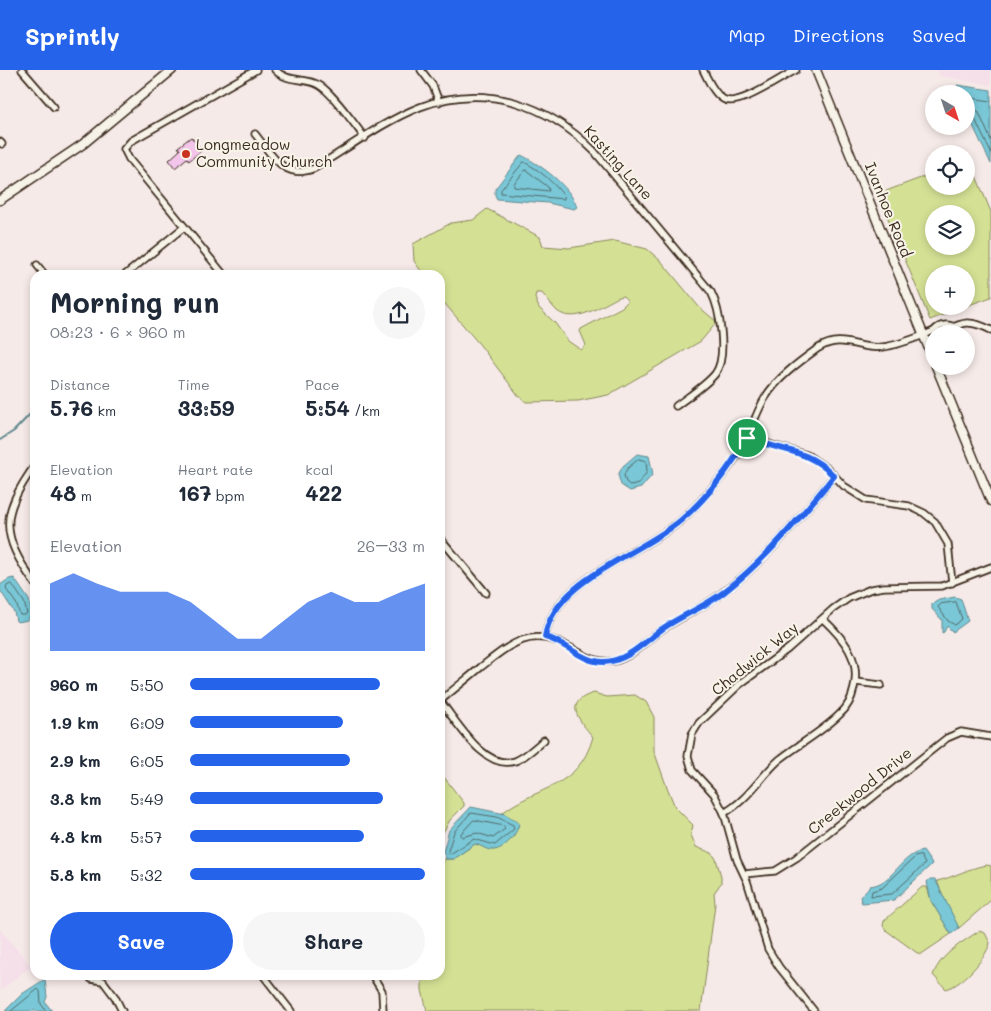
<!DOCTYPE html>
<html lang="en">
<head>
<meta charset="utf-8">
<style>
	body { margin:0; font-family:Mali,sans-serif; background:#f6f6f7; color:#1f2937; height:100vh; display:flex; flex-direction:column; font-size:19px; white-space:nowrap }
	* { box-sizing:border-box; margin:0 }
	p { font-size:16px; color:#747a83 }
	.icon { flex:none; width:28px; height:28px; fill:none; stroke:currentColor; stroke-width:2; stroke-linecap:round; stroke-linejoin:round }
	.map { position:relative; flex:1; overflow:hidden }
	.sheet { position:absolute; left:30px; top:200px; width:415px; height:710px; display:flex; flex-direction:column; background:#fff; border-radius:15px; box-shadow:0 2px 8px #0003 }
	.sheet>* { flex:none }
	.needle { width:32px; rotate:141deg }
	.tools { position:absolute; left:925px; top:15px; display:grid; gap:10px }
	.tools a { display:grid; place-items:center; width:50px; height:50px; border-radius:50%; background:#fff; box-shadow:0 2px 8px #0003; font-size:25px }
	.pin { position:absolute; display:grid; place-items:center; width:42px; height:42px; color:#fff; margin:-21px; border:2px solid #fff; border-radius:50%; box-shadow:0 1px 5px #0007 }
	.round { display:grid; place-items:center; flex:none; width:52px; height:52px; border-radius:26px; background:#f6f6f7 }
	.head { display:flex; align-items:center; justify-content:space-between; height:85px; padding:0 20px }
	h1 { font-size:28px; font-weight:700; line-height:38px }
	.stats { display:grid; grid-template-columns:repeat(3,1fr); gap:8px; height:85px; padding:5px 20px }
	.stats div { display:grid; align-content:center }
	.stats b { font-size:21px; font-weight:700 }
	.stats small { font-size:14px; font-weight:400 }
	.stats p { font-size:14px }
	.chart { height:140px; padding:10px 20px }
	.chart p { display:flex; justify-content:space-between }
	.chart svg { width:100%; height:90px; margin-top:5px; fill:#2563eb; opacity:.7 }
	.primary-button { display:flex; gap:10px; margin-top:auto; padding:10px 20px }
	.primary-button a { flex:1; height:58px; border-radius:30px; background:#2563eb; color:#fff; font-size:20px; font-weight:700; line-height:58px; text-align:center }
	.primary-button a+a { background:#f6f6f7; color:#1f2937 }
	ul { padding:0 20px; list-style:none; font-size:16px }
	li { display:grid; grid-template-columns:80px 60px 1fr; align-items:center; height:38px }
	li i { height:12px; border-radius:6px; background:#2563eb }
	header { display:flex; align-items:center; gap:30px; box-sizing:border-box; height:70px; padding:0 25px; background:#2563eb; color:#fff }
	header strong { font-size:24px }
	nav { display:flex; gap:28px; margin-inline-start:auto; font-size:18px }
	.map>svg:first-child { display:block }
	.built { fill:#f5dfe9 }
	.green { fill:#d4e194; stroke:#888659; fill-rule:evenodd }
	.water { fill:#79c7d7; stroke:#60888d }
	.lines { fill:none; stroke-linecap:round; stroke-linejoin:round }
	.shore { stroke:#546968; stroke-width:1 }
	.stream { stroke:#60888d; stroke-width:2 }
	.building { fill:#f3c5ea; stroke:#3b2a1e }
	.street-casing { stroke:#3b2a1e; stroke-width:9 }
	.secondary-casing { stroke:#3b2a1e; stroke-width:11 }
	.street { stroke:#f7f3e8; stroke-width:5.5 }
	.secondary { stroke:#f7f3e8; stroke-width:8 }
	.route-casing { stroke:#fff; stroke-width:10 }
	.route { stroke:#2563eb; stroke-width:6 }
	.poi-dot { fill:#c8321e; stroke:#f7f3e8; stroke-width:2 }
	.labels { text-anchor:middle; stroke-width:4; stroke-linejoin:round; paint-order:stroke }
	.poi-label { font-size:15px; fill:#3b2a1e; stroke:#f7f3e8; text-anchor:start }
	.street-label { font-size:15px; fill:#3b2a1e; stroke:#f7f3e8 }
</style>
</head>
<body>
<header>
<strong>Sprintly</strong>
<nav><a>Map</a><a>Directions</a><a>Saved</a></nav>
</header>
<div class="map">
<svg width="991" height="941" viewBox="0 0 991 941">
	<rect width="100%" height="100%" fill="#f6eae8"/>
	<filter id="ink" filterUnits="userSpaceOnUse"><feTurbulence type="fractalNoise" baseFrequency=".02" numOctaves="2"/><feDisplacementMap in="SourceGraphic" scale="10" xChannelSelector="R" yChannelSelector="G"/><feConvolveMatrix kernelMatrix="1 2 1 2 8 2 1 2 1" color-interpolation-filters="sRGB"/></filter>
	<g filter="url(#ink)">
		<!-- built -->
		<g class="built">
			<path d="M936,0H991V15L940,6Z"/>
			<path d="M0,859L31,896L0,921Z"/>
		</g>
		<!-- green -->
		<g class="green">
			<path d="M969,89L991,142V227L966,236V204H934V236H966L930,250L878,124L934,103V116H966V90ZM934,144H966V176H934Z"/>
			<path d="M487,139L540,167L543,176L569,178L615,171L647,179L662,192L699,237L717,252L701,271L608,325L578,331L526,332L518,325L480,275L440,228V205H424L414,191L413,174L451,153L473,150ZM536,223H542C547,229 552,236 557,241C575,255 602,235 619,227L623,226L628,231L622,237L581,259L580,261L586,275L581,280L568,271L555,253L539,238L535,228Z"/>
			<path d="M594,623L607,627L635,625L646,632L654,647V681L665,712L675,737L693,755L691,765L696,777L712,783L716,789L721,806V813L714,823L715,834L701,941H427L422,920V905H440V793L446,789H453L475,774L493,780L514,767L516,750L502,743C538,715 578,720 593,667C579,650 562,632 594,623Z"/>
			<path d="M440,702L464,733V736L450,750L440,768Z"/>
			<path d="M987,795L991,796V830L959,858L950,843L937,811C955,807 968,798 987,795Z"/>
			<path d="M922,817H927L931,831L951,864L920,885L887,861L883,856L884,851Z"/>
			<path d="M979,861L985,863L990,873C985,890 962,915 946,919L933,905C941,884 961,873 979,861Z"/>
		</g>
		<!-- water -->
		<g class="water">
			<path d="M957,15L991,20V94L966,41V24H960Z"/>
			<path d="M521,85C541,95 569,115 577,137L574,139L548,133L497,129L495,125V119Z"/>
			<path d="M637,384L649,386L653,404L641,418L630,421L621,415L618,405L623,396Z"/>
			<path d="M14,508L29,530L32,543L28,550L18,552L16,551L14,542L0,520V515L9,509Z"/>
			<path d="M955,527L961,529L968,551L953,562L947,556L944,562L942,563V550L932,539V534L939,530Z"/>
			<path d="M471,737L505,744L519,753C518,763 505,780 493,780C487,781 481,775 475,774L453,789H446L443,782L449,760Z"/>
			<path d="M923,781L932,794L894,830L862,833L860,827L870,816C893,814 901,784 923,781Z"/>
			<path d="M930,809H935L959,858L951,864L931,831L927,812Z"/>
			<path d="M45,909L47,927L45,932L52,941H5L22,924Z"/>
		</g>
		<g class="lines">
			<!-- shore -->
			<g class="shore">
				<path d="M991,31L970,28L966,33L978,41L991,70"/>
				<path d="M966,42L973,45L991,83"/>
				<path d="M524,92C540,100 553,112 564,126V129L501,123V120Z"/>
				<path d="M526,100L548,117L549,121L514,117V114Z"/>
				<path d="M639,389L646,391L647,402L638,414L631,416L626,412L624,405L627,399Z"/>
				<path d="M12,514L24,532L27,543L25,545H20L16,533L6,519L7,516Z"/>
				<path d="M956,532L962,549L955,555L948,551L938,537L941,534Z"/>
				<path d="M471,743L497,747L513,755L514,759L495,775L474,769L450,784L448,781L454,762Z"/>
				<path d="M474,750L504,756L505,759L493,768L477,763L462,767L461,764Z"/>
				<path d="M921,786L925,794L892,824L871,826L872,821L882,818L915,787Z"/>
				<path d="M11,941L38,919L40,921L41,934L46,941"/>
			</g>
			<!-- stream -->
			<path class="stream" d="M0,370L14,361L35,339"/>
		</g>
		<!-- building -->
		<path class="building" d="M191,67L202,80L189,91L187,88L175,98L169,90L180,80L178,77Z"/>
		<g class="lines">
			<defs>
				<g id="street">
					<path d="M22,0L54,37"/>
					<path d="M275,0C288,13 305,7 319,15C332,22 355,55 365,68"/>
					<path d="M421,0L433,16L439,32"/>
					<path d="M703,0C708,9 713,23 723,29C737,39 781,7 796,0"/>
					<path d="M255,64C272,85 284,111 315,98C348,78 384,51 420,37C485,12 547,34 594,81L711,222C720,239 728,287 715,304C705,316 689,326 676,336"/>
					<path d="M0,72L2,74"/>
					<path d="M37,195L45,205"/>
					<path d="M125,205L184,157"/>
					<path d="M224,205L129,89L124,79L131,71L256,0"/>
					<path d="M934,261L940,263C962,253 967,248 991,260"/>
					<path d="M747,368L807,385L828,399L844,416L866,430L909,436L924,443L935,452L948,474L952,513"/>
					<path d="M35,395C0,445 0,464 35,514"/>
					<path d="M440,468L486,523"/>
					<path d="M545,567C553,510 639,485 679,452C698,436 725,404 739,383C750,366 754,346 765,328C776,309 799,292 817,279C843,262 859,281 883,277C900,275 918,267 934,261C939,255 945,254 952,256"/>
					<path d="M856,612L881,615"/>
					<path d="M440,631C454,619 468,608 481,597C508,576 530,556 565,575C582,583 593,594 614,591C633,587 648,568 664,558C683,546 704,537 722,523C765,492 800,447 834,406"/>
					<path d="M440,631C457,651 484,701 515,691C526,687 535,677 544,670"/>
					<path d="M724,743C748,730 760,707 779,690C799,674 822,662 840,644C848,637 852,628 854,618C861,588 843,568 823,549"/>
					<path d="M744,804L775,801L796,788L947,668L961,662L991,667"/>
					<path d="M263,905L291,941"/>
					<path d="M372,905L382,921L383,941"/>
					<path d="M91,909L103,911L115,927L122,941"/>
					<path d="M814,941L779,897L768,879L747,811L737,790L724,743L714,724L692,700L688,686L692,664L699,653L740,614L788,579L833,539L849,528L871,519L884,517L942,516L991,497"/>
				</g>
				<g id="secondary">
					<path d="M816,0L934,291"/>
					<path d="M0,130L83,74L172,0"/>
					<path d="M936,296L991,431"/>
				</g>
			</defs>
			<!-- street casing -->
			<use href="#street" class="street-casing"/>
			<!-- secondary casing -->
			<use href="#secondary" class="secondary-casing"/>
			<!-- street -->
			<use href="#street" class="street"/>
			<!-- secondary -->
			<use href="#secondary" class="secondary"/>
		</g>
	</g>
	<g class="lines" filter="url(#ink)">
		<defs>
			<path id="route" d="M747,368C780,381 807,378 834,406C801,446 766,490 724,522C705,537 682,545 662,559C644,572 628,591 604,592C581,592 566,572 545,567C553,510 641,484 680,451C705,430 731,397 747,368Z"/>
		</defs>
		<!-- route casing -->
		<use href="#route" class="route-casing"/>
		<!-- route -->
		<use href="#route" class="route"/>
	</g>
	<!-- markers -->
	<circle class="poi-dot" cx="186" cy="84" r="5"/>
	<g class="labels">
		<!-- poi labels -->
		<g class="poi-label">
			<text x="196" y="80">Longmeadow<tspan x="196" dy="17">Community Church</tspan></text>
		</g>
		<!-- street labels -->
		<g class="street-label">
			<text transform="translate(618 93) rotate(48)" y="5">Kasting Lane</text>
			<text transform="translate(888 140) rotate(68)" y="5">Ivanhoe Road</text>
			<text transform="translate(755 589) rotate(-39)" y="5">Chadwick Way</text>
			<text transform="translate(860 721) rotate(-39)" y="5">Creekwood Drive</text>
		</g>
	</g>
</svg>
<div class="tools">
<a><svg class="needle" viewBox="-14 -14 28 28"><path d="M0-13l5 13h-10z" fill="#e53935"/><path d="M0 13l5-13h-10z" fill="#747a83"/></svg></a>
<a><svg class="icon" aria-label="locate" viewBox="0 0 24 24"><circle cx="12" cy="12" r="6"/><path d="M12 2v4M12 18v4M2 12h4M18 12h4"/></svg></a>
<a><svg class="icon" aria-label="layers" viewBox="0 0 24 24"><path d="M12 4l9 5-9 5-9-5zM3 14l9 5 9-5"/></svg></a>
<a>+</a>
<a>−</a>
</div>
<div class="pin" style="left:747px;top:368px;background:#1e9e55"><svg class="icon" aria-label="arrive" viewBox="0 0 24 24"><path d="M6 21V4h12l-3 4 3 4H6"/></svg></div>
<section class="sheet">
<div class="head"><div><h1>Morning run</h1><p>08:23 · 6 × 960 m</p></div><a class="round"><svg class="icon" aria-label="share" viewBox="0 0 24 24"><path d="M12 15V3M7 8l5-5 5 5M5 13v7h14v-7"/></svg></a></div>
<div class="stats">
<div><p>Distance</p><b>5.76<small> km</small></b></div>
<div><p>Time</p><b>33:59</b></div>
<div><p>Pace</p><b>5:54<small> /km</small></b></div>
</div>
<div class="stats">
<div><p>Elevation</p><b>48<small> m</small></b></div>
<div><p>Heart rate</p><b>167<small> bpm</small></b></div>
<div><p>kcal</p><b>422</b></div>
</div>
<div class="chart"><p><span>Elevation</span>26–33 m</p>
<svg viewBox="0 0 160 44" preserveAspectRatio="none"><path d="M0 44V11L10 6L20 11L30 15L40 15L50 15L60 20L70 29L80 38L90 38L100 29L110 20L120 15L130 20L140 20L150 15L160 11V44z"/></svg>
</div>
<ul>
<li><b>960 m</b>5:50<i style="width:81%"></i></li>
<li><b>1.9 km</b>6:09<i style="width:65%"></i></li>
<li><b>2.9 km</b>6:05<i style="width:68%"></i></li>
<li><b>3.8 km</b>5:49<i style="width:82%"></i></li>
<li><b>4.8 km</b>5:57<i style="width:74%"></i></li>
<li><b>5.8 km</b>5:32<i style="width:100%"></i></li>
</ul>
<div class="primary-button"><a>Save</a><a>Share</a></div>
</section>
</div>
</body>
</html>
